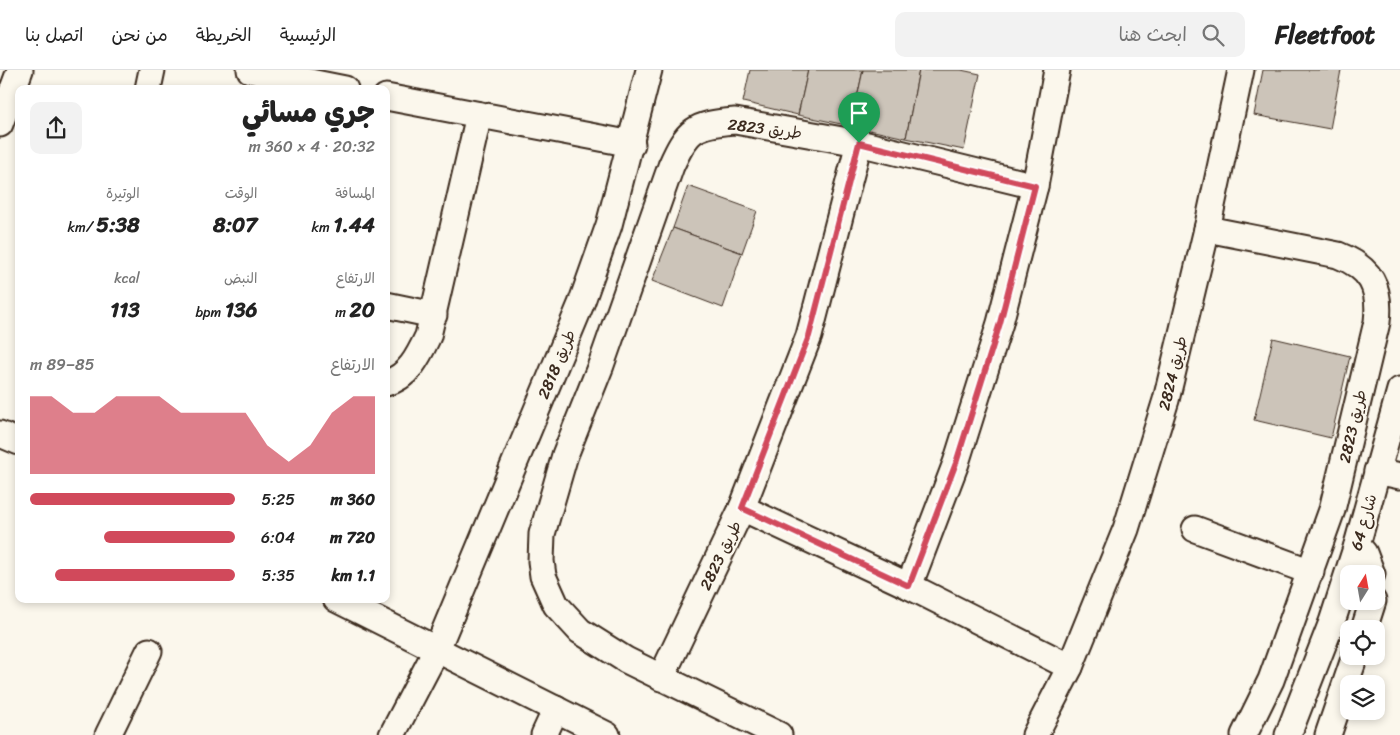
<!DOCTYPE html>
<html lang="ar">
<head>
<meta charset="utf-8">
<style>
	body { margin:0; font-family:Sriracha,"Playpen Sans Arabic",sans-serif; background:#f2f2f2; color:#222; direction:rtl; height:100vh; display:flex; flex-direction:column; font-size:19px; white-space:nowrap }
	* { box-sizing:border-box; margin:0 }
	p { font-size:16px; color:#767676 }
	.icon { flex:none; width:28px; height:28px; fill:none; stroke:currentColor; stroke-width:2; stroke-linecap:round; stroke-linejoin:round }
	.map { position:relative; flex:1; overflow:hidden; direction:ltr }
	.side { position:absolute; left:15px; top:15px; width:375px; height:518px; display:flex; flex-direction:column; background:#fff; border-radius:10px; box-shadow:0 2px 8px #0003; direction:rtl }
	.side>* { flex:none }
	.needle { width:32px; rotate:11deg }
	.tools { position:absolute; left:1340px; top:495px; display:grid; gap:10px }
	.tools a { display:grid; place-items:center; width:45px; height:45px; border-radius:10px; background:#fff; box-shadow:0 2px 8px #0003; font-size:25px }
	.pin { position:absolute; display:grid; place-items:center; width:42px; height:42px; color:#fff; margin:-51px -21px; border-radius:50% 50% 50% 0; rotate:-45deg; box-shadow:0 0 5px #0007 }
	.pin .icon { rotate:45deg }
	.round { display:grid; place-items:center; flex:none; width:52px; height:52px; border-radius:10px; background:#f2f2f2 }
	.head { display:flex; align-items:center; justify-content:space-between; height:85px; padding:0 15px }
	h1 { font-size:28px; font-weight:800; line-height:38px }
	.metrics { display:grid; grid-template-columns:repeat(3,1fr); gap:8px; height:85px; padding:5px 15px }
	.metrics div { display:grid; align-content:center }
	.metrics b { font-size:21px; font-weight:800 }
	.metrics small { font-size:14px; font-weight:400 }
	.metrics p { font-size:14px }
	.chart { height:140px; padding:10px 15px }
	.chart p { display:flex; justify-content:space-between }
	.chart svg { width:100%; height:90px; margin-top:5px; fill:#d1495b; opacity:.7 }
	ul { padding:0 15px; list-style:none; font-size:16px }
	li { display:grid; grid-template-columns:80px 60px 1fr; align-items:center; height:38px }
	li i { height:12px; border-radius:6px; background:#d1495b }
	header { display:flex; align-items:center; gap:30px; box-sizing:border-box; height:70px; padding:0 25px; background:#fff; border-bottom:1px solid #e0e0e0 }
	header strong { font-size:24px }
	nav { display:flex; gap:28px; margin-inline-start:auto; font-size:18px }
	.search { width:350px; height:45px; background:#f2f2f2; display:flex; align-items:center; gap:12px; box-sizing:border-box; padding:0 18px; border-radius:10px; color:#767676; font-size:19px }
	.map>svg:first-child { display:block }
	.building { fill:#ccc4b9; stroke:#3b2a1e }
	.lines { fill:none; stroke-linecap:round; stroke-linejoin:round }
	.minor-casing { stroke:#3b2a1e; stroke-width:29 }
	.minor { stroke:#fbf7ec; stroke-width:25 }
	.route-casing { stroke:#fff; stroke-width:10 }
	.route { stroke:#d1495b; stroke-width:6 }
	.labels { text-anchor:middle; stroke-width:4.5; stroke-linejoin:round; paint-order:stroke }
	.street-label { font-size:16px; fill:#3b2a1e; stroke:#fbf7ec }
</style>
</head>
<body>
<header>
<strong>Fleetfoot</strong>
<div class="search"><svg class="icon" aria-label="search" viewBox="0 0 24 24"><circle cx="10" cy="10" r="6"/><path d="M15 15l6 6"/></svg>ابحث هنا</div>
<nav><a>الرئيسية</a><a>الخريطة</a><a>من نحن</a><a>اتصل بنا</a></nav>
</header>
<div class="map">
<svg width="1400" height="665" viewBox="0 0 1400 665">
	<rect width="100%" height="100%" fill="#fbf7ec"/>
	<filter id="ink" filterUnits="userSpaceOnUse"><feTurbulence type="fractalNoise" baseFrequency=".02" numOctaves="2"/><feDisplacementMap in="SourceGraphic" scale="10" xChannelSelector="R" yChannelSelector="G"/><feConvolveMatrix kernelMatrix="1 2 1 2 8 2 1 2 1" color-interpolation-filters="sRGB"/></filter>
	<g filter="url(#ink)">
		<!-- building -->
		<g class="building">
			<path d="M750,0H808L798,45L743,32Z"/>
			<path d="M808,0H863L851,56L798,45Z"/>
			<path d="M863,0H919L906,68L851,56Z"/>
			<path d="M919,0H961L980,4L964,80L906,68Z"/>
			<path d="M1263,0H1341L1330,59L1254,45Z"/>
			<path d="M688,116L757,141L742,183L673,158Z"/>
			<path d="M673,158L742,183L723,238L652,211Z"/>
			<path d="M1273,268L1350,286L1331,368L1254,350Z"/>
		</g>
		<g class="lines">
			<defs>
				<g id="minor">
					<path d="M250,0L345,19"/>
					<path d="M148,19L152,0"/>
					<path d="M386,27L632,74"/>
					<path d="M0,54L20,0"/>
					<path d="M1207,159L1338,185C1371,198 1381,217 1377,252L1332,440L1271,610L1244,665"/>
					<path d="M386,235L434,245"/>
					<path d="M386,313C409,307 419,285 428,266L479,45"/>
					<path d="M0,364L19,372"/>
					<path d="M1377,401L1400,406"/>
					<path d="M742,438L909,516L1070,597"/>
					<path d="M1195,459L1311,502"/>
					<path d="M1357,475L1364,483L1372,504"/>
					<path d="M909,516L956,393L1000,253L1035,116L1057,0"/>
					<path d="M336,529L607,665"/>
					<path d="M1364,559L1373,531"/>
					<path d="M661,608L742,438L809,266L859,73"/>
					<path d="M108,665L149,581"/>
					<path d="M392,665L437,579L581,234L609,155L649,0"/>
					<path d="M544,665L556,639"/>
					<path d="M779,665L626,590L580,561L556,535L543,506L541,491L542,464L565,385L601,295L671,96C687,60 694,54 735,51L859,73L1035,116"/>
					<path d="M1035,665L1070,597L1126,459L1166,330L1207,159L1241,0"/>
					<path d="M1288,665L1332,552L1357,475L1400,320"/>
					<path d="M1328,665L1355,586"/>
				</g>
			</defs>
			<!-- minor casing -->
			<use href="#minor" class="minor-casing"/>
			<!-- minor -->
			<use href="#minor" class="minor"/>
		</g>
	</g>
	<g class="lines" filter="url(#ink)">
		<defs>
			<path id="route" d="M859,73L1035,116L1000,253L956,393L909,516L742,438L809,266Z"/>
		</defs>
		<!-- route casing -->
		<use href="#route" class="route-casing"/>
		<!-- route -->
		<use href="#route" class="route"/>
	</g>
	<g class="labels">
		<!-- street labels -->
		<g class="street-label">
			<text transform="translate(765 58) rotate(7)" y="6">طريق 2823</text>
			<text transform="translate(556 294) rotate(-67)" y="6">طريق 2818</text>
			<text transform="translate(1172 303) rotate(-76)" y="6">طريق 2824</text>
			<text transform="translate(1352 356) rotate(-77)" y="6">طريق 2823</text>
			<text transform="translate(1363 452) rotate(-74)" y="6">شارع 64</text>
			<text transform="translate(720 485) rotate(-64)" y="6">طريق 2823</text>
		</g>
	</g>
</svg>
<div class="tools">
<a><svg class="needle" viewBox="-14 -14 28 28"><path d="M0-13l5 13h-10z" fill="#e53935"/><path d="M0 13l5-13h-10z" fill="#767676"/></svg></a>
<a><svg class="icon" aria-label="locate" viewBox="0 0 24 24"><circle cx="12" cy="12" r="6"/><path d="M12 2v4M12 18v4M2 12h4M18 12h4"/></svg></a>
<a><svg class="icon" aria-label="layers" viewBox="0 0 24 24"><path d="M12 4l9 5-9 5-9-5zM3 14l9 5 9-5"/></svg></a>
</div>
<div class="pin" style="left:859px;top:73px;background:#1e9e55"><svg class="icon" aria-label="arrive" viewBox="0 0 24 24"><path d="M6 21V4h12l-3 4 3 4H6"/></svg></div>
<section class="side">
<div class="head"><div><h1>جري مسائي</h1><p>20:32 · 4 × 360 m</p></div><a class="round"><svg class="icon" aria-label="share" viewBox="0 0 24 24"><path d="M12 15V3M7 8l5-5 5 5M5 13v7h14v-7"/></svg></a></div>
<div class="metrics">
<div><p>المسافة</p><b>1.44<small> km</small></b></div>
<div><p>الوقت</p><b>8:07</b></div>
<div><p>الوتيرة</p><b>5:38<small> /km</small></b></div>
</div>
<div class="metrics">
<div><p>الارتفاع</p><b>20<small> m</small></b></div>
<div><p>النبض</p><b>136<small> bpm</small></b></div>
<div><p>kcal</p><b>113</b></div>
</div>
<div class="chart"><p><span>الارتفاع</span>85–89 m</p>
<svg viewBox="0 0 160 44" preserveAspectRatio="none"><path d="M0 44V6L10 6L20 14L30 14L40 6L50 6L60 6L70 14L80 14L90 14L100 14L110 30L120 38L130 30L140 14L150 6L160 6V44z"/></svg>
</div>
<ul>
<li><b>360 m</b>5:25<i style="width:100%"></i></li>
<li><b>720 m</b>6:04<i style="width:64%"></i></li>
<li><b>1.1 km</b>5:35<i style="width:88%"></i></li>
</ul>
</section>
</div>
</body>
</html>
